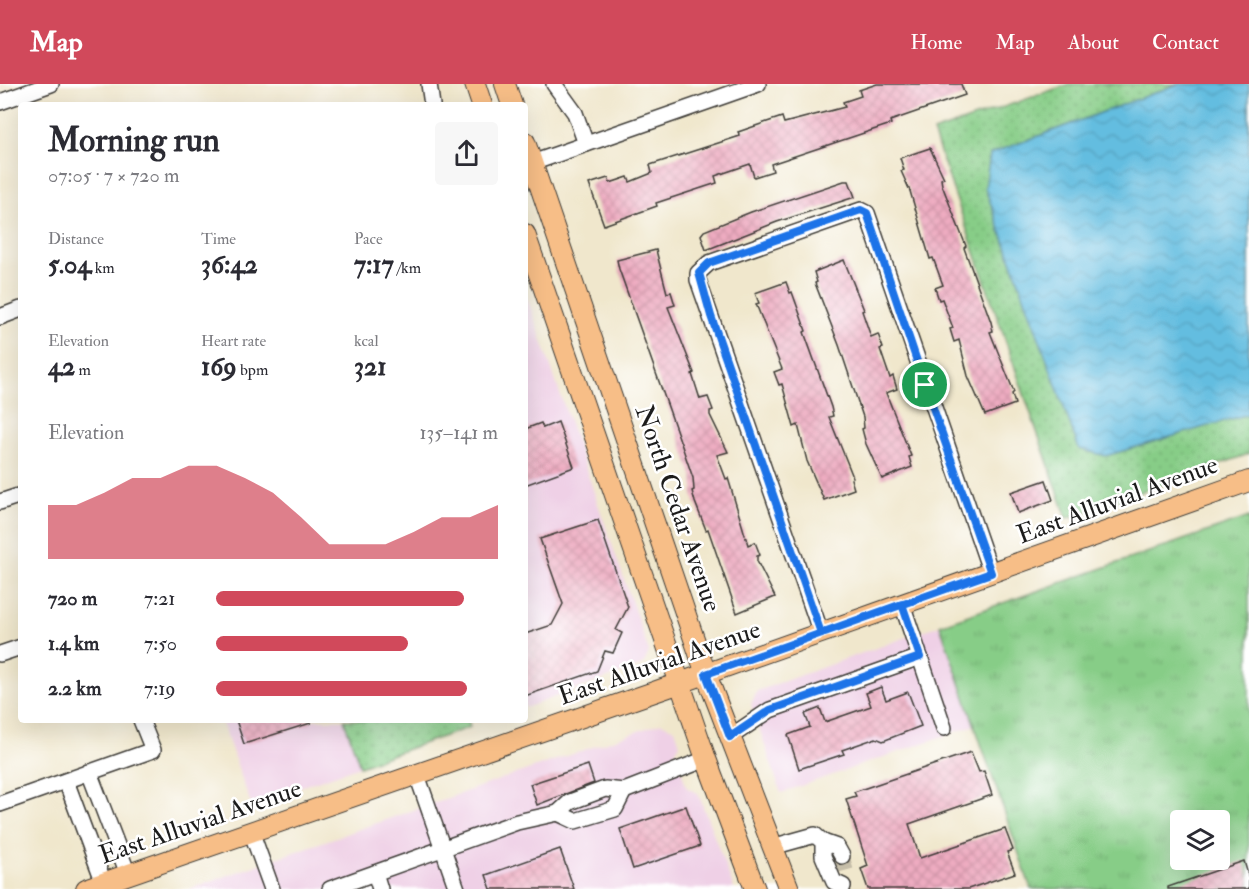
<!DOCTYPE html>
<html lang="en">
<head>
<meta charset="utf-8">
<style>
	body { margin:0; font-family:"IM FELL Double Pica",serif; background:#f7f7f7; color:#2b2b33; height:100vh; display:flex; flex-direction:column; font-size:22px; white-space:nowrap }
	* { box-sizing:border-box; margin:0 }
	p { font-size:20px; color:#7c7c81 }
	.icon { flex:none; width:33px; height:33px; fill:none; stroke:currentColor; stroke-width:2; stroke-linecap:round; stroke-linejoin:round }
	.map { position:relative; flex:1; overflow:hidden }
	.side { position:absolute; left:18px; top:18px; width:510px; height:621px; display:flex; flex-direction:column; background:#fff; border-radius:6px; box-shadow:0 6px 24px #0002 }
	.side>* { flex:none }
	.buttons { position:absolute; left:1170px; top:726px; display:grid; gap:12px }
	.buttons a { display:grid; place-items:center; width:60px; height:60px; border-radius:6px; background:#fff; box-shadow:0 6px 24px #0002; font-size:30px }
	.pin { position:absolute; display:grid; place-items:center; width:51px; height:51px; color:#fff; margin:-26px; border:3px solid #fff; border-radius:50%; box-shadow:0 2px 6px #0007 }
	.round { display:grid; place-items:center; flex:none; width:63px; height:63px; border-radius:6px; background:#f7f7f7 }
	.head { display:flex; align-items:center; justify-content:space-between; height:102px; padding:0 30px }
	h1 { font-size:33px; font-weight:700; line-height:45px }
	.metrics { display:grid; grid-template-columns:repeat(3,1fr); gap:9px; height:102px; padding:6px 30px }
	.metrics div { display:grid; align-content:center }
	.metrics b { font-size:26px; font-weight:700 }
	.metrics small { font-size:16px; font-weight:400 }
	.metrics p { font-size:16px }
	.chart { height:168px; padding:12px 30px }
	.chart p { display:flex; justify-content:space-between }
	.chart svg { width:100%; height:108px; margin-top:6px; fill:#d1495b; opacity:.7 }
	ul { padding:0 30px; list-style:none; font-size:20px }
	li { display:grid; grid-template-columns:96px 72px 1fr; align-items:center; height:45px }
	li i { height:15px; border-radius:8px; background:#d1495b }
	header { display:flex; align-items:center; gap:36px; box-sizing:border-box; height:84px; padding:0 30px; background:#d1495b; color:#fff }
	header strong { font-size:28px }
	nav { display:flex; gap:33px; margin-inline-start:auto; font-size:21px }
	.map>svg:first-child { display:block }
	.built { fill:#efd0e6 }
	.grass { fill:url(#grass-dots); stroke:#527452; stroke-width:1.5 }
	.park { fill:url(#park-tufts); stroke:#527452; stroke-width:1.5; fill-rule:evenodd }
	.water { fill:url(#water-waves); stroke:#406c7e; stroke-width:1.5 }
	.building { fill:url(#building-cross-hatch) }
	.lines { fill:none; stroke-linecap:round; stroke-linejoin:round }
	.minor-tunnel { stroke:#c6bea9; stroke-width:15; stroke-dasharray:15 8; stroke-linecap:butt }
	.minor-casing { stroke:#3c3a36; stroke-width:18 }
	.major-casing { stroke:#3c3a36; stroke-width:22 }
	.minor { stroke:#fff; stroke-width:15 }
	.major { stroke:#f7be87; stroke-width:20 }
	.route-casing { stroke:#fff; stroke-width:12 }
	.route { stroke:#1a73e8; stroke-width:8 }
	.labels { text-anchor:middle; stroke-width:5; stroke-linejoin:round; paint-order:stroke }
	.street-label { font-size:26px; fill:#1c1c1c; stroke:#fff }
</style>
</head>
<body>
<header>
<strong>Map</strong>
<nav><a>Home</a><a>Map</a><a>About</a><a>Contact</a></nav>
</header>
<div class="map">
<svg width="1249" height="805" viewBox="0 0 1249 805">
	<defs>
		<pattern id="grass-dots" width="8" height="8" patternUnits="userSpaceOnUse" patternTransform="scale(1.5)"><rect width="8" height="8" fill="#87cd87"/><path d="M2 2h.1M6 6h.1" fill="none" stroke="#74af74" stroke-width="1.8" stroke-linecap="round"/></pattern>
		<pattern id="park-tufts" width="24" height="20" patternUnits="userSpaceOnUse" patternTransform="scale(1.5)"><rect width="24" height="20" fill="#87cd87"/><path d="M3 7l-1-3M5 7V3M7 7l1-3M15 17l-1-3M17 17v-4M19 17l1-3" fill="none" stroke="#74af74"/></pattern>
		<pattern id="water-waves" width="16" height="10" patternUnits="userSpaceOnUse" patternTransform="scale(1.5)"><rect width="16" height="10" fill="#63bde0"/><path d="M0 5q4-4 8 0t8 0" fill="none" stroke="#55a2c0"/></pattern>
		<pattern id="building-cross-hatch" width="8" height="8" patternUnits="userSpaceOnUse" patternTransform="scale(1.5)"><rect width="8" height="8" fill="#eeacc1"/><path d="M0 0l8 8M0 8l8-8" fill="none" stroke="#cc93a5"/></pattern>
	</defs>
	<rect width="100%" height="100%" fill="#fff"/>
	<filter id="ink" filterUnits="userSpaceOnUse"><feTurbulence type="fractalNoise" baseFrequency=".0167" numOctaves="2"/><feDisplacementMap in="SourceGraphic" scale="12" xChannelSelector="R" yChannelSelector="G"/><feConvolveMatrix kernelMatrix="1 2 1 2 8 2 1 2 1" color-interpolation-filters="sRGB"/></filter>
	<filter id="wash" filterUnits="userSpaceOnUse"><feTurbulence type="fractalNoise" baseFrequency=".008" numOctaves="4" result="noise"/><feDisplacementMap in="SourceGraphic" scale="24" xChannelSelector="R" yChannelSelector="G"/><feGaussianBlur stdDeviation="1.35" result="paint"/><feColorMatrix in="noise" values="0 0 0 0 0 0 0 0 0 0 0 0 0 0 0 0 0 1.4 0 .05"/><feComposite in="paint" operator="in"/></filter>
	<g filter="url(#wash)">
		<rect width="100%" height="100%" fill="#f0e7cc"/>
		<!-- built -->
		<g class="built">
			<path d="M525,208L649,568L643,581L525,624Z"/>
			<path d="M940,541L975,641L781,709L751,620L757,607Z"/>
			<path d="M221,636H344L360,682L251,720Z"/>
			<path d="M661,639L675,645L680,660L675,668L687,704L698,709L734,805H189Z"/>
		</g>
		<!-- grass -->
		<g class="grass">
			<path d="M1069,0H1249V370L1067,434L933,48Z"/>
			<path d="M344,636H468L470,643L360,682Z"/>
		</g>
		<!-- park -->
		<path class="park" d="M1249,433V805H1031L940,541ZM1180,736H1220V776H1180Z"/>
		<!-- water -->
		<path class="water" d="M1178,0H1249V330L1106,372L1079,365L985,104L990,70Z"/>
		<g id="blocks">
			<!-- building -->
			<g class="building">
				<path d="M877,0H961L965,11L890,37L891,40L771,80L773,87L754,93L750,80L715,92L717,99L656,119L657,122L604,141L589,100L608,94L610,99L628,93L630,98L652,89L650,81L740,52L738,48L767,38L782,33L784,39L845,23L843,18L861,12L859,6Z"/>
				<path d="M930,64L944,94L941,95L942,101L966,162L964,164L991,238L993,247L990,248L1014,308L1012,310L1015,320L985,331L968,292L959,256L954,258L950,245L953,244L942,215L939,216L935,204L943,201L933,174L930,175L910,107L901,87L904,86L900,74Z"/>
				<path d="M844,97H849L855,113L777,138L706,166L701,151L704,147L751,128Z"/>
				<path d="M656,166L667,209L671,208L675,221L668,223L694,289L692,290L700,315L708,313L713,326L710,327V331L728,368L717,371L726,395L728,394L748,461L755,458L760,471L757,472V477L775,513L737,529L708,445L706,446L695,418L692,407L694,406L693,394L683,365L619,185L617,176Z"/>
				<path d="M844,176L864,226L862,227L871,253L878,250L883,264L880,265L890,294L893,292L897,305L886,309L911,372L909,373L912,383L882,395L866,360L862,345L864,344L863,333L839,261L815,199L817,198L814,188Z"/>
				<path d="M786,198L790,209L792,208L806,247L804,248L831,323L833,332L829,333L853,393L851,395L854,405L824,416L807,377L798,341L794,343L782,300L779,301L774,288L782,285L756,220L759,219L755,209Z"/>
				<path d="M558,338L574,383L525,401V345L541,339L543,344Z"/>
				<path d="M1046,396L1053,416L1018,429L1011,408Z"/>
				<path d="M598,436L628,523L616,546L622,549L613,569L605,567L597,587L525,612V550L552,541L563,520L540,455Z"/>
				<path d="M881,603L886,616L908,608L921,642L883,657L876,654L842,666L844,670L799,685L788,651L810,643L805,630L820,624L825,638L871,622L866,609Z"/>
				<path d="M236,636H311V639L244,660Z"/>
				<path d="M971,668L979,688L984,687L992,711L909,740L920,774L1005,745L1013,766L1007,768L1015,789L968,805H868L861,785L868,782L846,715L856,712L854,708Z"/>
				<path d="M588,681L594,699L537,721L530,700Z"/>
				<path d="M686,722L700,762L633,785L620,745Z"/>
				<path d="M560,765L574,805H491L486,791Z"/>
				<path d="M1244,777L1249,794V805H1168V803Z"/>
			</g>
		</g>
	</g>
	<g filter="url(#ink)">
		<use href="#blocks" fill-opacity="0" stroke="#3c3a36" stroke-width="1.5"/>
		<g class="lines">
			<!-- minor-tunnel -->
			<path class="minor-tunnel" d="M842,772L847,790"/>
			<defs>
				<g id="minor">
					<path d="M429,0L432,21"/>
					<path d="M554,0L575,29L586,60"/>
					<path d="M0,18L51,0"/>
					<path d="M532,79L758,0"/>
					<path d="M0,233L21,225"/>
					<path d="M0,418L21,411"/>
					<path d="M902,520L944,644"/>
					<path d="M821,549L698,196V189L709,179L861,126L867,129L991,489"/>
					<path d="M0,570L21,563"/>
					<path d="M730,653L770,626L920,573"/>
					<path d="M89,688L128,790"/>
					<path d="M417,691L457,805"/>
					<path d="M66,697L104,799"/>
					<path d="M605,705L624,707L615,725L575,737L558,729L570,718Z"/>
					<path d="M624,707L706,675"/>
					<path d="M0,720L153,666L141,636"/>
					<path d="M251,747L272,805"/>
					<path d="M823,758L837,763L842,772"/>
					<path d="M772,763L815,751L823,758V772L834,798L843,802L842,805"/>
					<path d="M375,789L380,805"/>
					<path d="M330,805L517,738L558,729"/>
				</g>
				<g id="major">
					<path d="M475,0L482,21"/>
					<path d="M505,0L512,21"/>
					<path d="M525,58L706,590L789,805"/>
					<path d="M525,150L706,675L755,805"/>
					<path d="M86,805L680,599L1249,397"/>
				</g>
			</defs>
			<!-- minor casing -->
			<use href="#minor" class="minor-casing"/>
			<!-- major casing -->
			<use href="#major" class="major-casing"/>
			<!-- minor -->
			<use href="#minor" class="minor"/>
			<!-- major -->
			<use href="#major" class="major"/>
		</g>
	</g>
	<g class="lines" filter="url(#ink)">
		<defs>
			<path id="route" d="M925,301L991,489C896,522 801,556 706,590L730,653L770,626L920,573L902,520L821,549L711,232L699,189L709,179L861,126L867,129L925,301"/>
		</defs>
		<!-- route casing -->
		<use href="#route" class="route-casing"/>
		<!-- route -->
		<use href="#route" class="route"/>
	</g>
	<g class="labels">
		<!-- street labels -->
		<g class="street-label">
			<text transform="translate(1117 415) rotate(-20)" y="9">East Alluvial Avenue</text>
			<text transform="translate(679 424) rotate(71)" y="9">North Cedar Avenue</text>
			<text transform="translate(659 578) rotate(-19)" y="9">East Alluvial Avenue</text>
			<text transform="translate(200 737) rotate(-19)" y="9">East Alluvial Avenue</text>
		</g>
	</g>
</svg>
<div class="buttons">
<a><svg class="icon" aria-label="layers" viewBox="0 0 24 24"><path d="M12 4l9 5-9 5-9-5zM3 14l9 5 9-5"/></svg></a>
</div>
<div class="pin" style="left:925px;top:301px;background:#1e9e55"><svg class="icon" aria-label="arrive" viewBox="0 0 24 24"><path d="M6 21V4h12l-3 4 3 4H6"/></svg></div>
<section class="side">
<div class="head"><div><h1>Morning run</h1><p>07:05 · 7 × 720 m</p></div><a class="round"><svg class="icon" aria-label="share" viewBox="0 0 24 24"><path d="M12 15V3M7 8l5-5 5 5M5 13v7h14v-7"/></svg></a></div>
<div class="metrics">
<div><p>Distance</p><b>5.04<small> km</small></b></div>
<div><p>Time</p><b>36:42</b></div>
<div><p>Pace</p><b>7:17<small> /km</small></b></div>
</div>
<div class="metrics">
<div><p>Elevation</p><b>42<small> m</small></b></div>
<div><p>Heart rate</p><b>169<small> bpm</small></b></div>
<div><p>kcal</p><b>321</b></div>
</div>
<div class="chart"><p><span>Elevation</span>135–141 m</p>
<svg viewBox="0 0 160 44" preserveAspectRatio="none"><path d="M0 44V22L10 22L20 17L30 11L40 11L50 6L60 6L70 11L80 17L90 27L100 38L110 38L120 38L130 33L140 27L150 27L160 22V44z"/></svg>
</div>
<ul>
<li><b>720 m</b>7:21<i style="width:88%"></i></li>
<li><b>1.4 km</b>7:50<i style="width:68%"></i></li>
<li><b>2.2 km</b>7:19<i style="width:89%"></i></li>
</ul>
</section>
</div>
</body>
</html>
